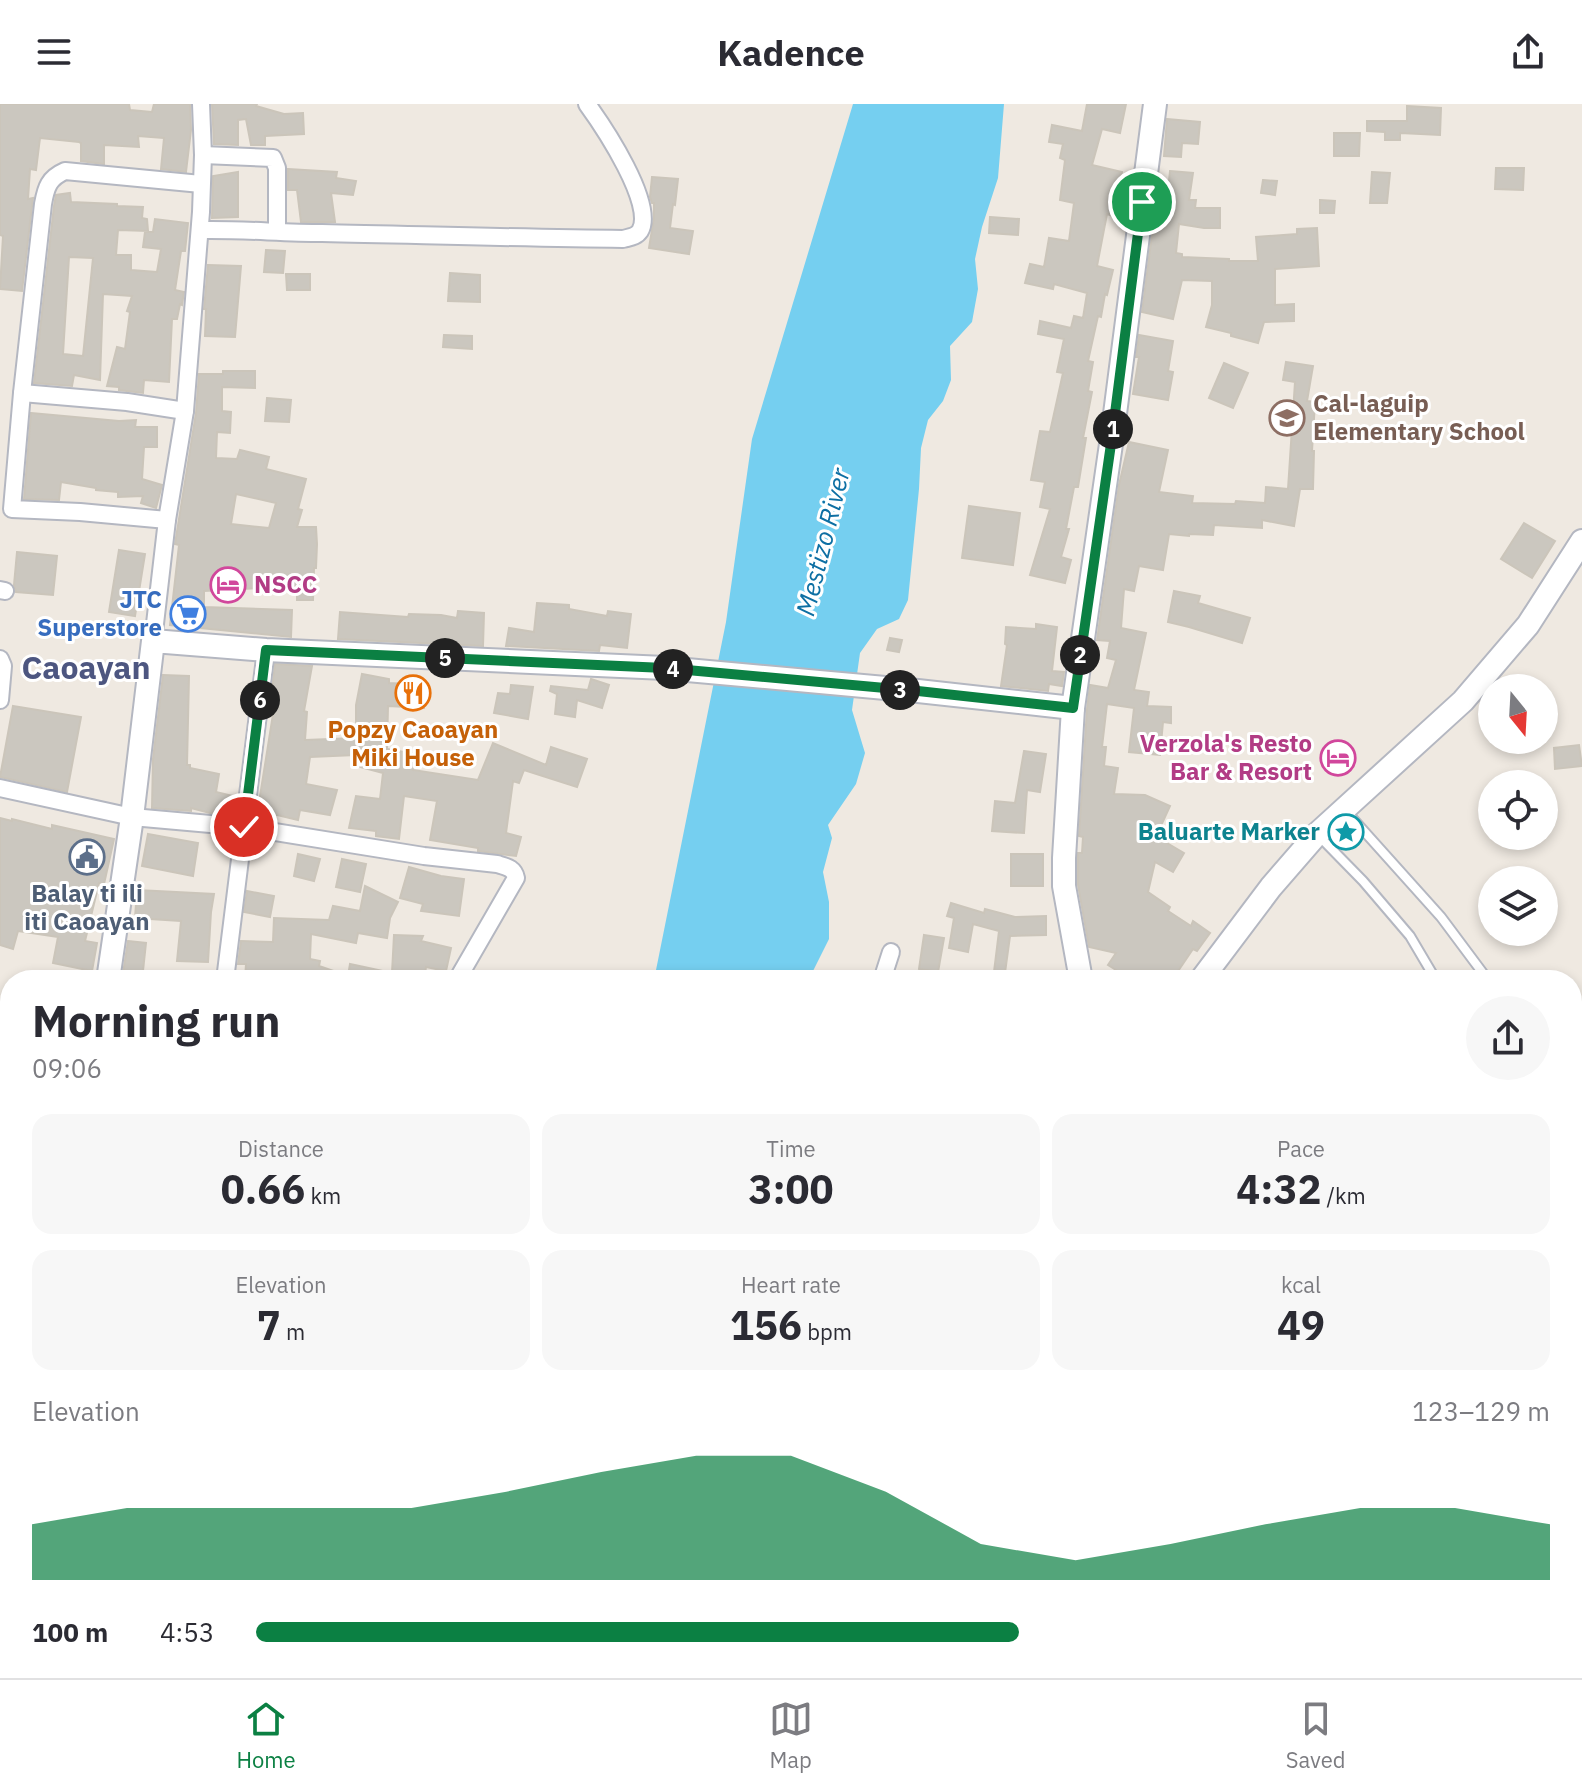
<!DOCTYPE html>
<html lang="en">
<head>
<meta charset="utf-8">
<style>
	body { margin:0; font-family:"IBM Plex Sans",sans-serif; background:#f7f7f7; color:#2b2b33; height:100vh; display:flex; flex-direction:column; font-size:30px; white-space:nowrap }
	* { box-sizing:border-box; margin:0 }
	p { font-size:26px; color:#7c7c81 }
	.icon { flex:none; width:44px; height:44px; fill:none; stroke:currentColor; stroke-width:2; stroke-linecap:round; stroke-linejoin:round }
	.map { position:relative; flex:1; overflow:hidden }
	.sheet { position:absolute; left:0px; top:866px; width:1582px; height:708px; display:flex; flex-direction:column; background:#fff; border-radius:32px 32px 0 0; box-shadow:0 4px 12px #0003 }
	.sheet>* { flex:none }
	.needle { width:52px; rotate:162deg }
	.controls { position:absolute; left:1478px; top:570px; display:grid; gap:16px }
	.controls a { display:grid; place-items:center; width:80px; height:80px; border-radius:50%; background:#fff; box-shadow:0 4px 12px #0003; font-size:40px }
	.pin { position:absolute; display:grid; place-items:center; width:68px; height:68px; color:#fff; margin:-34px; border:4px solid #fff; border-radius:50%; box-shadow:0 2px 8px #0007 }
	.km { position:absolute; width:40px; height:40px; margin:-20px; border-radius:50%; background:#222; color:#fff; font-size:22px; line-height:40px; text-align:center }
	.round { display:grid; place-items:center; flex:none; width:84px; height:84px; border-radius:42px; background:#f7f7f7 }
	.head { display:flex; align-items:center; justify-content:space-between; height:136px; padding:0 32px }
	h1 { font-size:44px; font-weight:700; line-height:60px }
	.stats { display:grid; grid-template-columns:repeat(3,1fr); gap:12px; height:136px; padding:8px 32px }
	.stats div { display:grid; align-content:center; border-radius:20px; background:#f7f7f7; text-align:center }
	.stats b { font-size:40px; font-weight:700 }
	.stats small { font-size:22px; font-weight:400 }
	.stats p { font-size:22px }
	.chart { height:224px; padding:16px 32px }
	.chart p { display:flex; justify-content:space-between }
	.chart svg { width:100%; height:144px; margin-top:8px; fill:#0b8043; opacity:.7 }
	ul { padding:0 32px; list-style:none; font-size:26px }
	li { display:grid; grid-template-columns:128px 96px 1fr; align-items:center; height:60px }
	li i { height:20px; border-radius:10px; background:#0b8043 }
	header { display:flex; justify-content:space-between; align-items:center; height:104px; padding:0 32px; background:#fff; font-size:36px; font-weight:700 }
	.menu { display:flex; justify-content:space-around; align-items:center; height:112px; border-top:2px solid #e1e1e2; background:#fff; font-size:22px; color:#7c7c81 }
	.menu a { display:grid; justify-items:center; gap:4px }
	.menu .current { color:#0b8043 }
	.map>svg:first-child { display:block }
	.water { fill:#75cff0 }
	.building { fill:#cbc7bf; stroke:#cbc5ba; stroke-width:2; fill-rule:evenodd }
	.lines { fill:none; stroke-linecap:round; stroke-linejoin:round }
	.lane-casing { stroke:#b4b7c1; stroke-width:12 }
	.street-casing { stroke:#b4b7c1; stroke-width:20 }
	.secondary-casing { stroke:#b4b7c1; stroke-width:26 }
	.lane { stroke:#fff; stroke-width:8 }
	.street { stroke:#fff; stroke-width:16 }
	.secondary { stroke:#fff; stroke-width:22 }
	.route-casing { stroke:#fff; stroke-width:16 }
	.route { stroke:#0b8043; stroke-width:10 }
	.labels { text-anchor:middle; stroke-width:6; stroke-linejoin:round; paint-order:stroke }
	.education-label { font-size:24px; font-weight:bold; fill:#785e54; stroke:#fff; text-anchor:start }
	.hotel-label { font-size:24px; font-weight:bold; fill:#b23c85; stroke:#fff; text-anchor:start }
	.shop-label { font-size:24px; font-weight:bold; fill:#366cbe; stroke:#fff; text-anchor:end }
	.food-label { font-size:24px; font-weight:bold; fill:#c56008; stroke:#fff }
	.culture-label { font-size:24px; font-weight:bold; fill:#0d838f; stroke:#fff; text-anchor:end }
	.service-label { font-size:24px; font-weight:bold; fill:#4e5e75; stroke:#fff }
	.water-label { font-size:26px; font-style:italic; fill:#0d6fa3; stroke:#fff }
	.district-label { font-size:32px; font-weight:bold; fill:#4d5680; stroke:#fff }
</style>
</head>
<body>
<header><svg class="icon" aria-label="menu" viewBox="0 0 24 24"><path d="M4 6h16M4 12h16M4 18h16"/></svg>Kadence<svg class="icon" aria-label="share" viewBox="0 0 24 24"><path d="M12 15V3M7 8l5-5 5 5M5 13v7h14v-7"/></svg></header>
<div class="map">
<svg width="1582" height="1574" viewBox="0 0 1582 1574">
	<rect width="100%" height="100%" fill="#efe9e1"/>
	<!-- water -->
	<g class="water">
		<path d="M853,0H1004L998,74L982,123L975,155L978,185L972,218L950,242L951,276L943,297L928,316L921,344L919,385L908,496L899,515L877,525L860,549L852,606L865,649L856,680L828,721L832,734L823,768L829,798V835L811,871L804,876H654L726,518L752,335Z"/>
		<path d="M450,1564H650L648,1574H447Z"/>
	</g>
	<!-- building -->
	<g class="building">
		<path d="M0,0H129L130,6L152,8L154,0H190L191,26L186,68L161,65L164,34L138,32L139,43L104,41V60L81,57V39L79,38L40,34L36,66L30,65L28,95L33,94L22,187L0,185L3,132L0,131Z"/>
		<path d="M212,0H257L256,2L284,10L303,9L304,30L265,32V41H251L246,15L238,16V41L214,40Z"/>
		<path d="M1087,0H1126L1120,29L1102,25L1092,61L1122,68L1116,95L1121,97L1116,113L1107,110L1097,162L1113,166L1107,191L1105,190L1101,213L1098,212L1088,257L1093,258L1088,287L1092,288L1083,334H1086L1078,383H1074L1066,425H1069L1061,453L1071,456L1065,479L1030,471L1050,405L1040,403L1045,378L1031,376L1040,327L1050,328L1063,269L1057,268L1064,235L1038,230L1040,217L1071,224L1074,212L1083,214L1087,189L1054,180L1053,185L1025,179L1030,160L1044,163L1049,134L1069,137L1074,99L1060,96L1065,56L1060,54L1063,40L1049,38L1052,21L1082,27Z"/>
		<path d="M1407,2L1441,4L1440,31L1400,29V36H1385V28L1367,27V17H1407Z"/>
		<path d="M1167,15L1200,18L1198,40L1182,39L1181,53L1164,52Z"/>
		<path d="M1334,29H1360L1359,52H1334Z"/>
		<path d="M1496,64H1524L1523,86L1495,85Z"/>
		<path d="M288,65L337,68L336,74L356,77L353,91L331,89L335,118H301L297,86H288Z"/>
		<path d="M1170,67L1193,69L1189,96H1196L1195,104H1220V124H1204L1179,120L1176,149L1182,150V153L1229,155V157H1258L1256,133L1297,130V125L1317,124L1319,162L1275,165V201L1294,200V217L1264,218L1258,239L1231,232V229L1206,223L1212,201V177L1182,176L1173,215L1142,208L1153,123L1157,104L1166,106Z"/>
		<path d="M238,68V113L212,114L213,72Z"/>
		<path d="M1372,68L1390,69L1387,99H1370Z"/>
		<path d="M652,73L678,75L675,101L673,100L670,124L693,127L689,150L649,144L654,114V99H652L650,93Z"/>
		<path d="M1263,76L1277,77L1275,91L1261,89Z"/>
		<path d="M70,89L71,98L117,100V102L143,103L142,114L147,115L148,127L118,126L116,151H131V166L157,168L161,145L143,143L145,128H153L155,115L188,119L185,147H181L175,186L184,188L182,201L180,200L177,215H172L169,278L144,276L143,289L119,286V283L107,282L117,243L125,245L130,208L127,207L132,192L103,190L100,276L74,271L72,282L34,279L54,102L56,91ZM69,153L93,154L83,252L63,250Z"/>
		<path d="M1320,96L1335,97L1334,109H1320Z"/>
		<path d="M990,113L1019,115L1018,131L989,129Z"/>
		<path d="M266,146L285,147L283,169L264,168Z"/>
		<path d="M208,161L241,162L235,233L205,232L206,205H204Z"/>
		<path d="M450,169L480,171V198L448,197Z"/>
		<path d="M286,170H310V186H287Z"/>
		<path d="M444,231L472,232V245L443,243Z"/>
		<path d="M1139,231L1173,237L1168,267L1173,268L1168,296L1133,290L1139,253H1136Z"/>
		<path d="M1286,258L1313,262L1307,297L1315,298L1312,347H1314L1313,385H1300L1294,422L1262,416V424L1214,421L1213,431L1189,430V432L1169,430L1163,466L1139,462L1134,487L1124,485L1121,524L1146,529L1134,586L1149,588L1147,602L1171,603V619L1163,618L1160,651L1129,648L1134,604L1107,600L1102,643H1106L1104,662L1118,664L1114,690L1145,691L1170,702L1159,726L1171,732L1167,739L1184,749L1173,768L1155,758L1148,788L1170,803L1168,807L1191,822L1193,817L1210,829L1197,847L1193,845L1172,876H1132L1108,861L1116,849L1089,843L1078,781V749H1082L1083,733L1079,732L1087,605L1090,581L1108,584L1116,556L1107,554L1110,537L1097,536L1119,381L1129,338L1168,346L1159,388L1193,392L1192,399L1235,400L1236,397L1265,399L1266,383L1288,385L1295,278L1283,276Z"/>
		<path d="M1224,259L1248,269L1233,304L1209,294Z"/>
		<path d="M223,267H255V284L222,283V307L231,308L230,329L217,328L216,354L237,355L240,346L269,353L266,365L306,375L298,405L302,406L297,423H316L317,440L316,464H314L313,496H297V482L204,487V503L292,506L291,533L170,521L179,441L175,440L196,309L199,270H223ZM236,390L276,399L269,424L231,420Z"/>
		<path d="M267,294L291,296L289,318L265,317Z"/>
		<path d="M31,309L119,317L136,316L135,323H157V343H144L142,375L162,381L156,404L141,399L143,392L118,393V388L96,386V384L61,378L59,396L24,395Z"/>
		<path d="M969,402L1020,409L1013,461L962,454Z"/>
		<path d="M1524,419L1555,437L1532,474L1501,455Z"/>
		<path d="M119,446L145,450L135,512L109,508Z"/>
		<path d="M17,448L57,452L53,491L16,488L14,481Z"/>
		<path d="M1174,487L1200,492L1198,499L1250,514L1242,539L1189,523L1168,518Z"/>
		<path d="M537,499L569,501V505L607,512L608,507L631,510L627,544L600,541L599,547L506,542L509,524L534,528Z"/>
		<path d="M458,507L484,509L483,542L338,535L340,508L408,513L409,510L441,511L457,514Z"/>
		<path d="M1036,520L1057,523L1052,567L1064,568L1062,582L1049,580L1048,587L1001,582L1007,541L1005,540L1006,523L1036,525Z"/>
		<path d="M890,534L902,536L899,548L887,546Z"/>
		<path d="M275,560L312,562L304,607L307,608L305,636L356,634V601L362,570L389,575V579L425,581L424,604L388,602L387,645L416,650L413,666L478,676L493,639L546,661L551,643L587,655L577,683L524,666L519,679L513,677L506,729L521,733L516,752L478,747V744L430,736L437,697L404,692L399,735L376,732V727L349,724L356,692L380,695L383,669L353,661L356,651L310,653L306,680L337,686L330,711L300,706L298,716L273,710L272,715L257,711L274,604L270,603Z"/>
		<path d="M163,571L189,572L187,661H190V664L219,670L216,688L237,693L234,711L210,709L191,704V707L152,704L153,655Z"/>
		<path d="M591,575L609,581L602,604L577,596L575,613L555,610L557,590L550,587L551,582L588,586Z"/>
		<path d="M511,581L533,583L528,615L494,609L498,589L510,590Z"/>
		<path d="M13,602L81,613L67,688L0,673Z"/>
		<path d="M1579,641L1582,662L1555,665L1554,644Z"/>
		<path d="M1024,647L1046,650L1040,688L1027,686L1024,729L992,727L995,697L1015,699Z"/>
		<path d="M0,714L12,717V715L52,725V721L114,735L104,780L99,779L85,837L97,839L92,867L53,859L58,833L18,827L13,845L0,841Z"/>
		<path d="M148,730L198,739L193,772L142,762Z"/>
		<path d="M298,750L320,755L314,777L294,772Z"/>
		<rect x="1011" y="750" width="32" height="32"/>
		<path d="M342,755L366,760L360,788L336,783Z"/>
		<path d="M409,763L441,772L464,775L459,812L421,807L423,800L400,794Z"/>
		<path d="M365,782L398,798L390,814L387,834L358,829L356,839L311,830L310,855L320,857L319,862L348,872L350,860L392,869L394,831L423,832L421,837L451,844L446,867L426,863L424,876H245L246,860H238L241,837L273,838L274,814L329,816L333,802L360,807Z"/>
		<path d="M137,786L214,790L211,808L208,858L177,857L181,817L135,814Z"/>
		<path d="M247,787L274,792L270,813L244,808Z"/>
		<path d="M951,799L984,809L985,805L1015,813L1046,812V831L1010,832L1004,876H993L999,827L973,820L968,848L949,844L954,814L947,812Z"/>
		<path d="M924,831L944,834L938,868L919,865Z"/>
		<path d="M128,837L146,839L142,876H122Z"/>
	</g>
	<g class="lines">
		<defs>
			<g id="lane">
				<path d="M1345,706L1441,813L1488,876"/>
				<path d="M1317,730L1363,777L1410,832L1436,876"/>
				<path d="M1572,1014L1582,1033"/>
				<path d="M1572,1124L1582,1122"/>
				<path d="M1572,1246L1582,1252"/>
				<path d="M1572,1340L1582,1339"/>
				<path d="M1572,1434H1582"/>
			</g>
			<g id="street">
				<path d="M203,51L273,54L277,64V127"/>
				<path d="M200,126C241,125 281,129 322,129C423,131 523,134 623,135C630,133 636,133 640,127C656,101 603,22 587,0"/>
				<path d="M22,289L127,298L185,307"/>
				<path d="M167,416L80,408L12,405L22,289L43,100C46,83 49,74 65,67L201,80"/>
				<path d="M0,486L5,487"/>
				<path d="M153,537L167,416L185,307L201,108L203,51L201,0"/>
				<path d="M0,555L3,562L0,596"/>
				<path d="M0,684L132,713L244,723L424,752L497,760C507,763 514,764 516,774L457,876"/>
				<path d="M225,876L266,546"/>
				<path d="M882,876L891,848"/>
				<path d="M0,1163L10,1166"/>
			</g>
			<g id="secondary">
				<path d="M108,876L132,713L153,537L266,546L665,564L918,587L1073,604"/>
				<path d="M1081,876L1064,782V754L1073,604L1112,333L1155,0"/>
				<path d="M1201,876L1271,783L1317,730L1463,597L1528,521L1582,437"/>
				<path d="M0,1258L10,1238"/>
				<path d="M1194,1574V1564"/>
			</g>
		</defs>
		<!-- lane casing -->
		<use href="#lane" class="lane-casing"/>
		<!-- street casing -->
		<use href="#street" class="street-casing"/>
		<!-- secondary casing -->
		<use href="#secondary" class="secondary-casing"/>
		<!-- lane -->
		<use href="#lane" class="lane"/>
		<!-- street -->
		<use href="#street" class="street"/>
		<!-- secondary -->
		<use href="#secondary" class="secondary"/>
	</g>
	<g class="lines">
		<defs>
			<path id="route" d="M244,723L266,546L665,564L918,587L1073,604L1112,333L1142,98"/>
		</defs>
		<!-- route casing -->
		<use href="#route" class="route-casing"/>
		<!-- route -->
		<use href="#route" class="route"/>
	</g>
	<!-- icons -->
	<defs>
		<symbol id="school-ring" viewBox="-11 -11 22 22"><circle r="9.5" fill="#fff" stroke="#8d6e63" stroke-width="1.5"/><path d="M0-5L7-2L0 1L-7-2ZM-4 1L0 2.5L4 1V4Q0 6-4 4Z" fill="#8d6e63"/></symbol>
		<symbol id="hotel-ring" viewBox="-11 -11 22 22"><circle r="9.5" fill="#fff" stroke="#d1479c" stroke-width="1.5"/><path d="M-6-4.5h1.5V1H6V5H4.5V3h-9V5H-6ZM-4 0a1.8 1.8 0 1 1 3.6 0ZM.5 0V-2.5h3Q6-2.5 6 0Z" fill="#d1479c"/></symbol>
		<symbol id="supermarket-ring" viewBox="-11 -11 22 22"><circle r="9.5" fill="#fff" stroke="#3f7fe0" stroke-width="1.5"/><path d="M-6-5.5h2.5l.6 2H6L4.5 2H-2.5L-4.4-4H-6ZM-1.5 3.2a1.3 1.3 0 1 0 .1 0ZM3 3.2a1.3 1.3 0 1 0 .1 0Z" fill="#3f7fe0"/></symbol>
		<symbol id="restaurant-ring" viewBox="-11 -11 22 22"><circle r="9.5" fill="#fff" stroke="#e8710a" stroke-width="1.5"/><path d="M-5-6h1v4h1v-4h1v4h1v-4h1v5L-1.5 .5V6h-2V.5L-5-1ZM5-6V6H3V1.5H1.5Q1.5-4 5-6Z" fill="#e8710a"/></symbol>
		<symbol id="sight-ring" viewBox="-11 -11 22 22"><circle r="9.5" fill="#fff" stroke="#0f9aa8" stroke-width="1.5"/><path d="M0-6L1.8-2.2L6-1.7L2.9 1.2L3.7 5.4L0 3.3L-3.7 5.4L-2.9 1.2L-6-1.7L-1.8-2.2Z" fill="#0f9aa8"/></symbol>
		<symbol id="civic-ring" viewBox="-11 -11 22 22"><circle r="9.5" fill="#fff" stroke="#5c6f8a" stroke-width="1.5"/><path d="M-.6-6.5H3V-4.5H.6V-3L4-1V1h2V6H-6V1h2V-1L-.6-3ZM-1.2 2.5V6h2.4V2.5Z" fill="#5c6f8a"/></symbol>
	</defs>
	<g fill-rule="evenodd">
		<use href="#school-ring" x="1267" y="294" width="40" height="40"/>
		<use href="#hotel-ring" x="208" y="461" width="40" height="40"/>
		<use href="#supermarket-ring" x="168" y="490" width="40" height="40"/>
		<use href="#restaurant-ring" x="393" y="569" width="40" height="40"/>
		<use href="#hotel-ring" x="1318" y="634" width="40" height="40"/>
		<use href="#sight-ring" x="1326" y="708" width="40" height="40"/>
		<use href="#civic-ring" x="67" y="733" width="40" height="40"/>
	</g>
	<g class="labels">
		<!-- education labels -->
		<g class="education-label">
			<text x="1313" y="308">Cal-laguip<tspan x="1313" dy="28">Elementary School</tspan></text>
		</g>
		<!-- hotel labels -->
		<g class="hotel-label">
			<text x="254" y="489">NSCC</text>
			<text x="1312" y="648" text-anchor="end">Verzola's Resto<tspan x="1312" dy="28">Bar &amp; Resort</tspan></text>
		</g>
		<!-- shop labels -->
		<g class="shop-label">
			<text x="162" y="504">JTC<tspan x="162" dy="28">Superstore</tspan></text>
		</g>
		<!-- food labels -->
		<g class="food-label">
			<text x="413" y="634">Popzy Caoayan<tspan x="413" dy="28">Miki House</tspan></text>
		</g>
		<!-- culture labels -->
		<g class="culture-label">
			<text x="1320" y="736">Baluarte Marker</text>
		</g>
		<!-- service labels -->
		<g class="service-label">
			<text x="87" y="798">Balay ti ili<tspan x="87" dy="28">iti Caoayan</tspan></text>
		</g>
		<!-- water labels -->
		<g class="water-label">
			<text transform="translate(823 438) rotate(-76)" y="9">Mestizo River</text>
		</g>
		<!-- district labels -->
		<g class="district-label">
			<text x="86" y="575">Caoayan</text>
		</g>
	</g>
</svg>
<div class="controls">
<a><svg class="needle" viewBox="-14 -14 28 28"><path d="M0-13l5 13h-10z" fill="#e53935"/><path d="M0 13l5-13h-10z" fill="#7c7c81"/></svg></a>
<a><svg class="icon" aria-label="locate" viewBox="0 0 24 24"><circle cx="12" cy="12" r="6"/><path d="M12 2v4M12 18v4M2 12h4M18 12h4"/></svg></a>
<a><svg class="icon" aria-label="layers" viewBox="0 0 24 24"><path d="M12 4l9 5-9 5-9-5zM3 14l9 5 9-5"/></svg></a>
</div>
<div class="pin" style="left:1142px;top:98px;background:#1e9e55"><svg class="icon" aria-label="arrive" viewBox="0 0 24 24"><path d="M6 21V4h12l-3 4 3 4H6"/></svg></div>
<div class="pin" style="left:244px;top:723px;background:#d93025"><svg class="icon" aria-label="check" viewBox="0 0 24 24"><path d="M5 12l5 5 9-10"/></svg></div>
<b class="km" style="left:1113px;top:325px">1</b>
<b class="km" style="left:1080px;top:551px">2</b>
<b class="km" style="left:900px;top:586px">3</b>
<b class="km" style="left:673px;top:565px">4</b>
<b class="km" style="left:445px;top:554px">5</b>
<b class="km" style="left:260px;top:596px">6</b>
<section class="sheet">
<div class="head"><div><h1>Morning run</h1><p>09:06</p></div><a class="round"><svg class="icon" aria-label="share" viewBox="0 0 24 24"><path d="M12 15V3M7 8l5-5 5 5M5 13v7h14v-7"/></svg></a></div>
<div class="stats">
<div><p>Distance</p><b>0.66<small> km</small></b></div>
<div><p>Time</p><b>3:00</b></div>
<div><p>Pace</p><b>4:32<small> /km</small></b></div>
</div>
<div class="stats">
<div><p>Elevation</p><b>7<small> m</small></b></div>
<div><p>Heart rate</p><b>156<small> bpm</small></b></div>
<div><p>kcal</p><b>49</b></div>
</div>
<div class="chart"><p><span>Elevation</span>123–129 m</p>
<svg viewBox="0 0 160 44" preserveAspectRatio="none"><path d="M0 44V27L10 22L20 22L30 22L40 22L50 17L60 11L70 6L80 6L90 17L100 33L110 38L120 33L130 27L140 22L150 22L160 27V44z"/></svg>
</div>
<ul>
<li><b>100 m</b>4:53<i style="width:59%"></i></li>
</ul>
</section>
</div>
<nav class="menu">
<a class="current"><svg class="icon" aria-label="home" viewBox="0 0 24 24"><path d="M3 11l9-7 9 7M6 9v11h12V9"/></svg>Home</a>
<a><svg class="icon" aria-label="map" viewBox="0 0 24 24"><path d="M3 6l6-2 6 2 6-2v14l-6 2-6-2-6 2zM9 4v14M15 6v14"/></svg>Map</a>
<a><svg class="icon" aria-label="saved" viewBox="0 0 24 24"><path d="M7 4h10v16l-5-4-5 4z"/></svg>Saved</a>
</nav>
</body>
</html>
